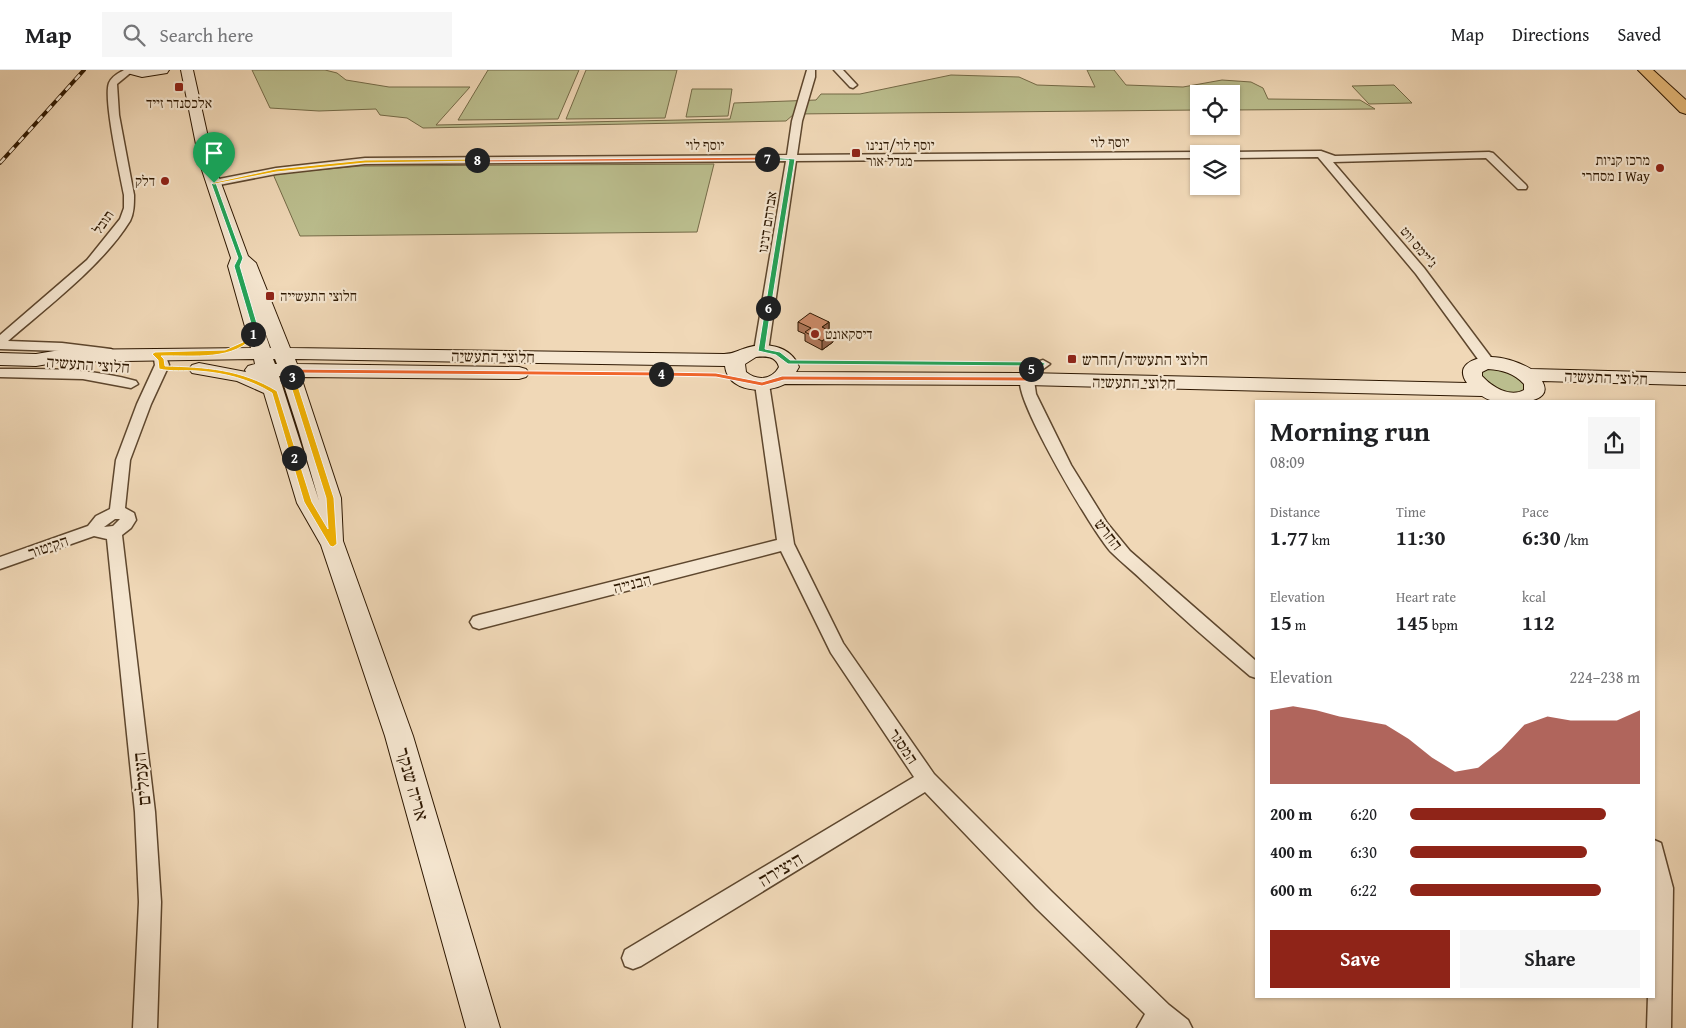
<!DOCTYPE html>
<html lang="en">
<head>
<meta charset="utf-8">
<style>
	body { margin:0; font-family:"Gentium Book Plus","Frank Ruhl Libre",serif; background:#f6f6f6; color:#202124; height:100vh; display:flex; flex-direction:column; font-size:19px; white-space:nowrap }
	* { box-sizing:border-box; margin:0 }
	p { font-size:16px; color:#757577 }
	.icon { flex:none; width:28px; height:28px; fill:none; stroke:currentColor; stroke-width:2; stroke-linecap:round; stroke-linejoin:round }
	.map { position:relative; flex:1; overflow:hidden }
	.side { position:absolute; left:1255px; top:330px; width:400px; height:598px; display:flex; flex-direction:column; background:#fff; border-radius:0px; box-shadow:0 1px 4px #0004 }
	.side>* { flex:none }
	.controls { position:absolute; left:1190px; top:15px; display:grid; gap:10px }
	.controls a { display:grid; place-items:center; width:50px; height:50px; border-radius:0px; background:#fff; box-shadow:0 1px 4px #0004; font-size:25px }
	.pin { position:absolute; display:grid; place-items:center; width:42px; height:42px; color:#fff; margin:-51px -21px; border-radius:50% 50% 50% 0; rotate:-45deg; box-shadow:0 0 5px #0007 }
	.pin .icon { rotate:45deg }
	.km { position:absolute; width:25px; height:25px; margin:-12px; border-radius:50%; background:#222; color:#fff; font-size:14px; line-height:25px; text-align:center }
	.round { display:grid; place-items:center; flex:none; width:52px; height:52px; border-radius:0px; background:#f6f6f6 }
	.summary { display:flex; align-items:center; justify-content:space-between; height:85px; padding:0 15px }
	h1 { font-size:28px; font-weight:800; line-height:38px }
	.metrics { display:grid; grid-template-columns:repeat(3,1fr); gap:8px; height:85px; padding:5px 15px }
	.metrics div { display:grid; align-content:center }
	.metrics b { font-size:21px; font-weight:800 }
	.metrics small { font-size:14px; font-weight:400 }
	.metrics p { font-size:14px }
	.chart { height:140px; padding:10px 15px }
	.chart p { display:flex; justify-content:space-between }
	.chart svg { width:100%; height:90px; margin-top:5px; fill:#8f2418; opacity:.7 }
	.primary-button { display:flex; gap:10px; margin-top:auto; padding:10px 15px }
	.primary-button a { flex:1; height:58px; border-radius:0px; background:#8f2418; color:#fff; font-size:20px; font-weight:800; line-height:58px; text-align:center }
	.primary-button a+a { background:#f6f6f6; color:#202124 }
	ul { padding:0 15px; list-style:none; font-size:16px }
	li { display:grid; grid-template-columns:80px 60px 1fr; align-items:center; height:38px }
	li i { height:12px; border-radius:6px; background:#8f2418 }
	header { display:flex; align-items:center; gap:30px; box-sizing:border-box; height:70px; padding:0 25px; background:#fff; border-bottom:1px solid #e0e0e0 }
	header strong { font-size:24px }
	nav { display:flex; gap:28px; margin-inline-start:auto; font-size:18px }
	.search { width:350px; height:45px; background:#f6f6f6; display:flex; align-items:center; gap:12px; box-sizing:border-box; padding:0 18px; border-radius:0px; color:#757577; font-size:19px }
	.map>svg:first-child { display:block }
	.green { fill:#bbbe8e; stroke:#746a47 }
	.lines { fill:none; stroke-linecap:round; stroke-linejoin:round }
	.street-casing { stroke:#5e472e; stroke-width:3 }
	.secondary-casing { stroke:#2d1700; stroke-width:2 }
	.highway-casing { stroke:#2d1700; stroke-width:2 }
	.street { fill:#f5e6d0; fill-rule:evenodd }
	.secondary { fill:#f5e6d0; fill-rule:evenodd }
	.highway { fill:#e8bc7c; fill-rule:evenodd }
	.rail-casing { stroke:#2d1700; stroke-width:4 }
	.rail { stroke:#f5e6d0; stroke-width:2.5; stroke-dasharray:7; stroke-linecap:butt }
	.wall { fill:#b0785b; stroke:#2d1700 }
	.shaded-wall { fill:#90614a; stroke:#2d1700 }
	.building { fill:#cd8b6a; stroke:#2d1700 }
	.split-1 { fill:#22a559; stroke:#fff }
	.split-2 { fill:#f5b400; stroke:#fff }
	.split-3 { fill:#f5b400; stroke:#fff }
	.split-4 { fill:#f0652b; stroke:#fff }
	.split-5 { fill:#f0652b; stroke:#fff }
	.split-6 { fill:#22a559; stroke:#fff }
	.split-7 { fill:#22a559; stroke:#fff }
	.split-8 { fill:#f0652b; stroke:#fff }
	.split-9 { fill:#f5b400; stroke:#fff }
	.poi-dot { fill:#8f2418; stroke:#f5e6d0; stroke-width:2 }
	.labels { text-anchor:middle; stroke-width:4.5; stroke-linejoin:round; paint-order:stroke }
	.far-poi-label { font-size:14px; fill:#2d1700; stroke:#f5e6d0; text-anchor:start }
	.far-street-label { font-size:14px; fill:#2d1700; stroke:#f5e6d0 }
	.street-label { font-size:16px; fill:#2d1700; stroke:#f5e6d0 }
	.poi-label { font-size:16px; fill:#2d1700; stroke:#f5e6d0; text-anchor:start }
	.near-street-label { font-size:19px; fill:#2d1700; stroke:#f5e6d0 }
</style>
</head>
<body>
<header>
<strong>Map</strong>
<div class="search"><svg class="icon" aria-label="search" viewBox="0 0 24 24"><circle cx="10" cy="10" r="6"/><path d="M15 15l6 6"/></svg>Search here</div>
<nav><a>Map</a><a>Directions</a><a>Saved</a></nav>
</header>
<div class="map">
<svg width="1686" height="958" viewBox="0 0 1686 958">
	<rect width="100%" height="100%" fill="#f0d8b7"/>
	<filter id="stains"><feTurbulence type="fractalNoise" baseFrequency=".004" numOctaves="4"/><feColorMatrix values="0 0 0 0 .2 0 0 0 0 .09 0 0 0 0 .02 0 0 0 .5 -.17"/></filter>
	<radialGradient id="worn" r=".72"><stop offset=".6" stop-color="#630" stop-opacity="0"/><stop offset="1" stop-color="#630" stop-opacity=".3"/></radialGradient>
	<!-- green -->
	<g class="green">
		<path d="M252,0H325L337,3L346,10L389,17H470L436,55L730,49L734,33L816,30L821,24H860L951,5L1019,7L1037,15L1095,17L1087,0H1114L1126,15L1183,17L1222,10L1251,12L1263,18L1268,29L1360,30L1375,39L1231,40V24H1199V40L794,44L786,51L423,58L407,48L380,45L376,39L319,41L270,38Z"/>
		<path d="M488,0H579L558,49L458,50Z"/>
		<path d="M586,0H677L665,48L566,49Z"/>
		<path d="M1394,15L1412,33L1369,34L1352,16Z"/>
		<path d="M692,19H732L728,46L686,47Z"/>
		<path d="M714,94L697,162L300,166L273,104L361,96Z"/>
		<path d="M1491,296L1525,308L1524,323H1503L1482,312L1481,300Z"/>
	</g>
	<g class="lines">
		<defs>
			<g id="street">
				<path d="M124,0H134L117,14L119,45L134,125C134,134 134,143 130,151C103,195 47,237 8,271L62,273L111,279L118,283L111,287L62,281L0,279V265L87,190L120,149L124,138V125C120,104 103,29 109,13C112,6 119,3 124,0Z"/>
				<path d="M807,0H815V7L802,51L797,85L1199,82L1203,84H1199V88L796,91L768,281L761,285L754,281L786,91L365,94L276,104L214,116L209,113L214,110L276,98L365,88L787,85L792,51Z"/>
				<path d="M834,0H843L857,15L853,18L850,17Z"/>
				<path d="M1321,81L1335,86L1489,82L1493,83L1526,115L1527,117L1526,119H1518L1486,88L1333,92L1424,198L1493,290L1495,293L1493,296H1483L1416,204L1318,87L1231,88V84H1227L1231,82Z"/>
				<path d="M155,280L165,284L169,295L151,334L130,390L125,438L134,443L136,450L131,458L122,465L155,742L161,832L157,958H133L139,832L135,742L107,469L94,466L0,499V487L88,456L96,446L110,439L116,390L137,334L155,295L154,289L148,284ZM115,449H120L113,456L104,457Z"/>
				<path d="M1043,290L1050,294L1035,305L1034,310L1036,324L1071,395L1107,453L1130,481L1256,591V608L1250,606C1214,576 1179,545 1145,513C1134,502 1122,493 1111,482C1092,461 1019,337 1020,312C1021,300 1032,293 1043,290Z"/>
				<path d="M0,299C46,299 91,298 136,311L138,314L131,318L83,309L0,307Z"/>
				<path d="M762,310L769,314L794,474L843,573L934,704L1052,822L1169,935L1188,950L1192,958H1137L1145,944L1036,838L925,722L641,896L633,899L625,896L622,888L625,880L914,707L831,583L781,481L479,559L473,557L470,552L473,547L479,545L777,470L755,314Z"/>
				<path d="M1654,770L1661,773L1673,818L1671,958H1647L1648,926H1654Z"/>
			</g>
			<g id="secondary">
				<path d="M125,0H169L167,3L142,7L127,3Z"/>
				<path d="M181,0H193L214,94L248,186L256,193L290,278L724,284C733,284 736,281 743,279C764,271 791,275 799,297L796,302L1026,303L1467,313C1455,296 1472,288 1488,287C1501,286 1519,292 1531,299L1686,303V315L1542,311C1557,336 1505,334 1493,331C1489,330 1485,328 1482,326L1026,315L785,314C766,324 728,323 725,296L295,289L297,294L519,297L526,299L529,303L526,307L519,309L301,307L341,428L343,471L413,666L500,958H466L385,666L321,475L297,433L264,323L237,311L192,303L189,299L192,295L199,293L246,302L245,300L248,296L255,294L254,289L60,292L36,296L0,295V283L36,284L60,280L251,278L228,196L231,188L200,94ZM262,254L271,278H270ZM756,287C766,286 776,286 779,297C772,310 757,311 746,302L745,294ZM273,289H275L277,294H275ZM1488,299C1502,300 1514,303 1524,314V320C1510,328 1492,317 1482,306V302ZM279,306H281L299,362L319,431Z"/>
			</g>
			<path id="highway" d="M1638,0H1653L1686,30V44L1680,42Z"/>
		</defs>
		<!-- street casing -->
		<use href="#street" class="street-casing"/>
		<!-- secondary casing -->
		<use href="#secondary" class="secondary-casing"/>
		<!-- highway casing -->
		<use href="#highway" class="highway-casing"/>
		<!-- street -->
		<use href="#street" class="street"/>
		<!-- secondary -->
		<use href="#secondary" class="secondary"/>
		<!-- highway -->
		<use href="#highway" class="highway"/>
		<defs>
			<path id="rail" d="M0,93L84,0"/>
		</defs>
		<!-- rail casing -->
		<use href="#rail" class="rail-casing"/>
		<!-- rail -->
		<use href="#rail" class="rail"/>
	</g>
	<!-- wall -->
	<path class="wall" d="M798,252H829V261L833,263V272L822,280L805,271V264L798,261Z"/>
	<!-- shaded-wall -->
	<g class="shaded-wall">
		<path d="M829,252V261L822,257Z"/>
		<path d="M833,263V272L822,280V271Z"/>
	</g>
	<!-- building -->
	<path class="building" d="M810,243L829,252L822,257L833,263L822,271L805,262L811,258L798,252Z"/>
	<!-- split-1 -->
	<path class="split-1" d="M214,111L216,113L243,188L240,196L258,257L255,266L249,264L252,257L234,196L238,188L211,113Z"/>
	<!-- split-2 -->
	<path class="split-2" d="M250,263L256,264C235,292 193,285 161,286L164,289L165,296C205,297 241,299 277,321L298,388L297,389L291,388L272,323C249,309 225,303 198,301C185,300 172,302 159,299L158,290L152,284L155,282L225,280L243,272Z"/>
	<!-- split-3 -->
	<path class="split-3" d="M292,305L295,307L334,428L337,474L333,477L330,476L304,432L291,388L294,385L298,388L312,432L328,459L326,428L288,307Z"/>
	<!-- split-4 -->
	<path class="split-4" d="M287,299L661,302L665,304L661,306L293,303L295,307L292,309L288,307Z"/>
	<!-- split-5 -->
	<path class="split-5" d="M1031,297L1034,299L1028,311H1026L784,310L762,316L716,307L661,306L658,304L661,302L716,303L762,312L782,306L1024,307L1028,298Z"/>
	<!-- split-6 -->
	<path class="split-6" d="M768,236L771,238L765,279L780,282L790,290L1042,292L1046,294L1031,301L1027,299L1033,296L788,294L776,285L758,281L765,238Z"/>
	<!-- split-7 -->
	<path class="split-7" d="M767,87L795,89L771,238L768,240L765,238L789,90H765Z"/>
	<!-- split-8 -->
	<path class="split-8" d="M767,87L769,90L477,92L475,90Z"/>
	<!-- split-9 -->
	<path class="split-9" d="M477,89L479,91L365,93L276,102L214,114L211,113L276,99L365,90Z"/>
	<!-- markers -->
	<g class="poi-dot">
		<rect x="174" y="12" width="10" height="10" rx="2.5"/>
		<rect x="851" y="78" width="10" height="10" rx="2.5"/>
		<circle cx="1660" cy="98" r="5"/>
		<circle cx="165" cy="111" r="5"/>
		<rect x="265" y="221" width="10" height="10" rx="2.5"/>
		<circle cx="815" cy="264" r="5"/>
		<rect x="1067" y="284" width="10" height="10" rx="2.5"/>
	</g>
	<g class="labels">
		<!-- far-poi labels -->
		<g class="far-poi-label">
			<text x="179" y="38" text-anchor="middle">אלכסנדר זייד</text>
			<text x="866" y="80">יוסף לוי/דנינו<tspan x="866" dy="16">מגדל אור</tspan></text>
			<text x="1650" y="95" text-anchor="end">מרכז קניות<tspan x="1650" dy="16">מסחרי I Way</tspan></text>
			<text x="155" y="116" text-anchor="end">דלק</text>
			<text x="280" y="231">חלוצי התעשייה</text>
			<text x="825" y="269">דיסקאונט</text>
		</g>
		<!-- far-street labels -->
		<g class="far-street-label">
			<text transform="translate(1110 72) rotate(-1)" y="5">יוסף לוי</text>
			<text x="705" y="80">יוסף לוי</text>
			<text transform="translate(103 152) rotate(-55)" y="5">תובל</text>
			<text transform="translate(767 152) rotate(-81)" y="5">אברהם דנינו</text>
			<text transform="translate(1419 177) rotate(50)" y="5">ג'יימס ווט</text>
		</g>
		<!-- street labels -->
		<g class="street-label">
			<text transform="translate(493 286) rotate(1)" y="6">חלוצי התעשיה</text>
			<text transform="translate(88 294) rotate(4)" y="6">חלוצי התעשיה</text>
			<text transform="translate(1606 307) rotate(2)" y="6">חלוצי התעשיה</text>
			<text transform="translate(1134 312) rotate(1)" y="6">חלוצי התעשיה</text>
			<text transform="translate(1109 464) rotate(52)" y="6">החרש</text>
			<text transform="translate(48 476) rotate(-19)" y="6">הקיטור</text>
			<text transform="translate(632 513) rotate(-14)" y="6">הבנייה</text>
			<text transform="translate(904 676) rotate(56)" y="6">המסגר</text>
		</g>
		<!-- poi labels -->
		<g class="poi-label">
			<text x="1082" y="295">חלוצי התעשיה/החרש</text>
		</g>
		<!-- near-street labels -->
		<g class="near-street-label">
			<text transform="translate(141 709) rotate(-96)" y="7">העמלים</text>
			<text transform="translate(413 714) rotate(74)" y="7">אריה שנקר</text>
			<text transform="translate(780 799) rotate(-31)" y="7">היצירה</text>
		</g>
	</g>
	<rect width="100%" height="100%" filter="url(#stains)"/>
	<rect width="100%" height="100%" fill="url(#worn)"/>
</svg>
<div class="controls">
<a><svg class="icon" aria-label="locate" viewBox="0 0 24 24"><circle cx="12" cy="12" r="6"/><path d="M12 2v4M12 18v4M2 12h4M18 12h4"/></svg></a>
<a><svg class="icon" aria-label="layers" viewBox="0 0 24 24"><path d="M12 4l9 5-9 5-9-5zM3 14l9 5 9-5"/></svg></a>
</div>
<div class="pin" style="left:214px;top:113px;background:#1e9e55"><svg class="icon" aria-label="arrive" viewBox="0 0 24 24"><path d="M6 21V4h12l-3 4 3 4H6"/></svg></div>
<b class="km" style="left:253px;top:264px">1</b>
<b class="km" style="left:294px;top:388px">2</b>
<b class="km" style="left:292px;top:307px">3</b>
<b class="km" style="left:661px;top:304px">4</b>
<b class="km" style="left:1031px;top:299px">5</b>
<b class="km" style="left:768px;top:238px">6</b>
<b class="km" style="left:767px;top:89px">7</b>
<b class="km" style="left:477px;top:90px">8</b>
<section class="side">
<div class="summary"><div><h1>Morning run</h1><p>08:09</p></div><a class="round"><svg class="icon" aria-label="share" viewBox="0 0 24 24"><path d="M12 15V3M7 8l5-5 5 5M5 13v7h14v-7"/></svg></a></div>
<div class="metrics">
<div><p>Distance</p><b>1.77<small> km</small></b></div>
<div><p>Time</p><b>11:30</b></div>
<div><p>Pace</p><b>6:30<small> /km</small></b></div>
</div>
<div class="metrics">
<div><p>Elevation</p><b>15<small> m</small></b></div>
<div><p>Heart rate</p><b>145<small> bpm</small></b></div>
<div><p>kcal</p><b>112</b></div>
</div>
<div class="chart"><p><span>Elevation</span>224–238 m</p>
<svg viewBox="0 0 160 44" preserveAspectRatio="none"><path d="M0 44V8L10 6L20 8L30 11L40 13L50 15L60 22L70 31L80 38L90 36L100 27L110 15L120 11L130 13L140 13L150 13L160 8V44z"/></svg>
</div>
<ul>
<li><b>200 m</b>6:20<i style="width:85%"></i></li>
<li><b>400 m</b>6:30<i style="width:77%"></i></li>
<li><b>600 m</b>6:22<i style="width:83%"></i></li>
</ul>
<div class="primary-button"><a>Save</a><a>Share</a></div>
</section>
</div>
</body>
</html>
